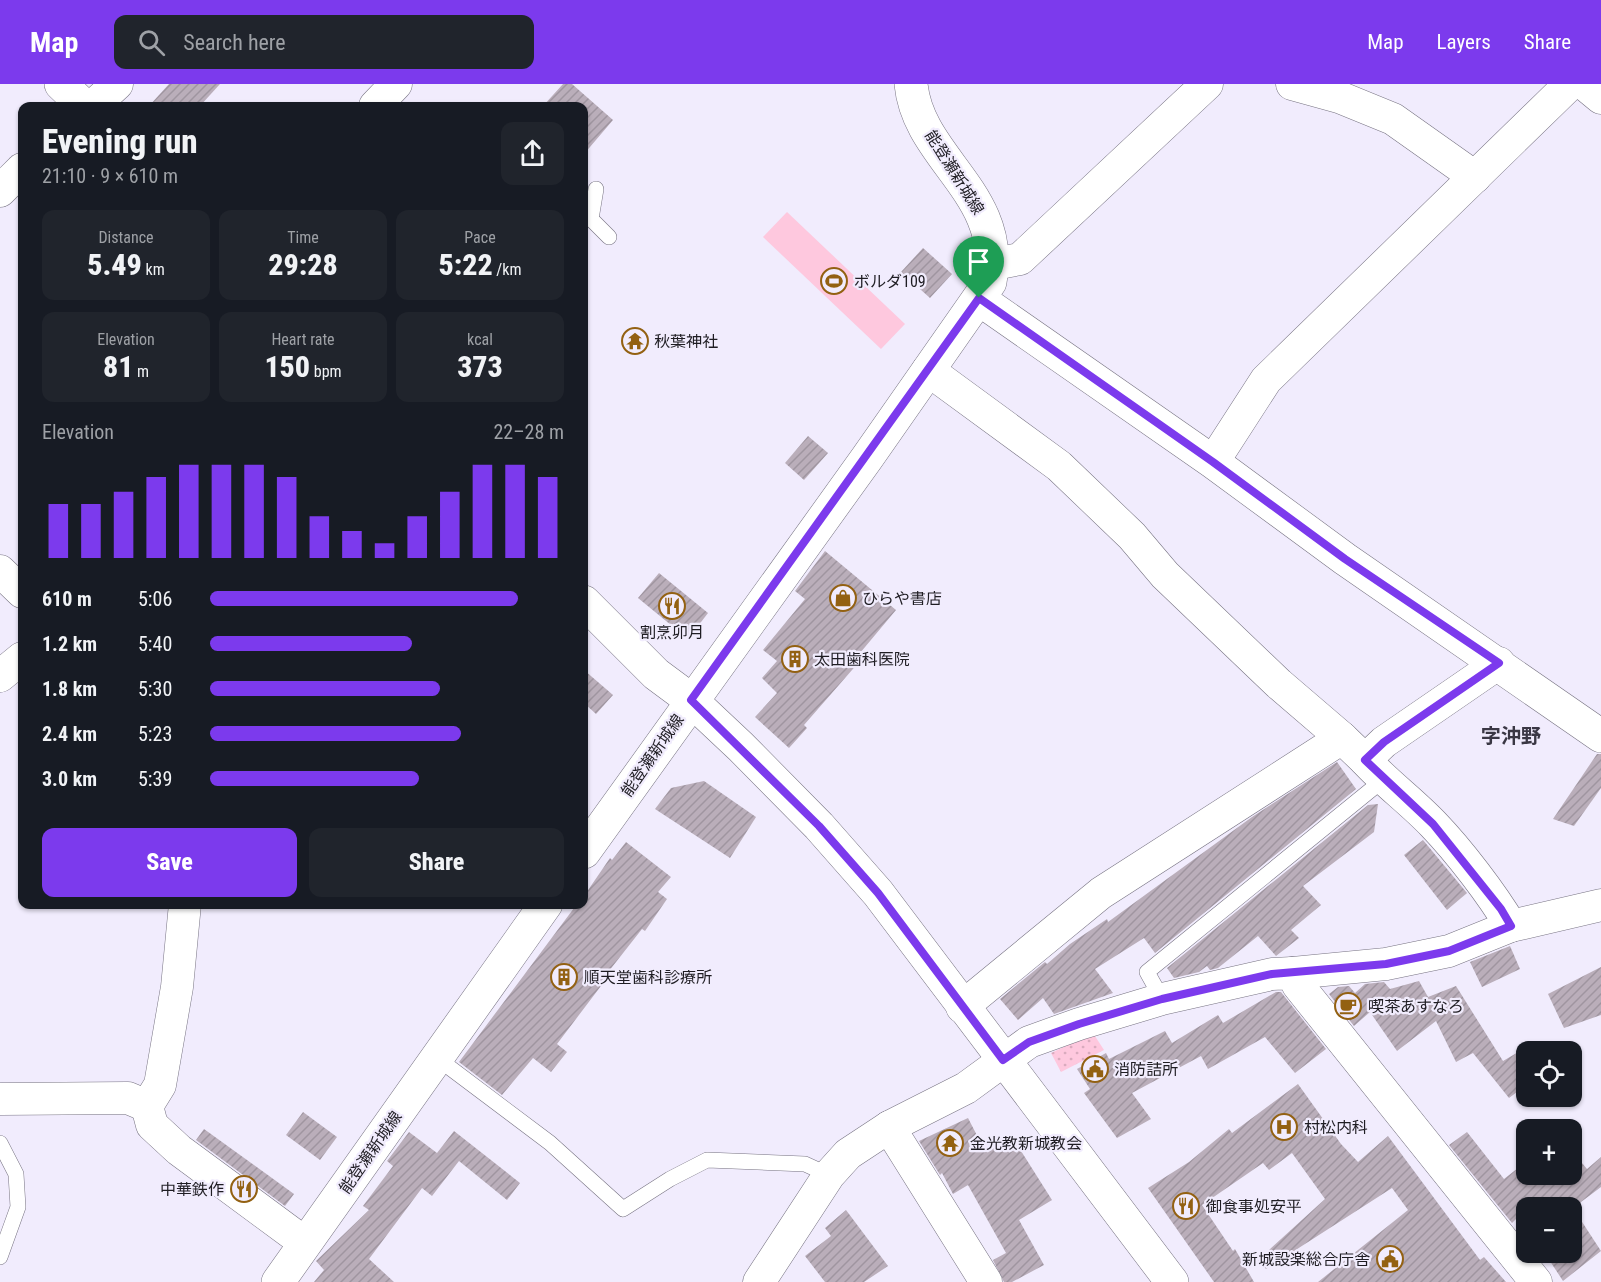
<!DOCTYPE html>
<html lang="en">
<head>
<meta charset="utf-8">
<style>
	body { margin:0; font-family:"Roboto Condensed","Noto Sans JP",sans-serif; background:#20242c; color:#f1f3f6; height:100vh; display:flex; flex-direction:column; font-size:22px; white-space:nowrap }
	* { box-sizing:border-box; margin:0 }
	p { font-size:20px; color:#9ea1a6 }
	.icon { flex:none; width:33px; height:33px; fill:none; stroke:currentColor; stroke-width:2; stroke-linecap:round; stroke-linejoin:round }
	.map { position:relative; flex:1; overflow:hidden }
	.panel { position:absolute; left:18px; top:18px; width:570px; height:807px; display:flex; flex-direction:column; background:#171b24; border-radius:12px; box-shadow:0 2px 4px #0004 }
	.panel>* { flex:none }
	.buttons { position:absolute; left:1516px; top:957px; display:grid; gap:12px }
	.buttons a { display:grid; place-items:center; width:66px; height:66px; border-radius:12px; background:#171b24; box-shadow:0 2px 4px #0004; font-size:30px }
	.pin { position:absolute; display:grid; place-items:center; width:51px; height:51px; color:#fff; margin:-62px -26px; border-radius:50% 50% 50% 0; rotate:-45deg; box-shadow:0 0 6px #0007 }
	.pin .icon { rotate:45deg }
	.round { display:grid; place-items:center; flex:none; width:63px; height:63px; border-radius:12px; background:#20242c }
	.headline { display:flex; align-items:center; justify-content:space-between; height:102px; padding:0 24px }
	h1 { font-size:33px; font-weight:800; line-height:45px }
	.stats { display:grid; grid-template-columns:repeat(3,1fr); gap:9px; height:102px; padding:6px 24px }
	.stats div { display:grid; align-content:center; border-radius:12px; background:#20242c; text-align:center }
	.stats b { font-size:30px; font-weight:800 }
	.stats small { font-size:16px; font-weight:400 }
	.stats p { font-size:16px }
	.chart { height:168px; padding:12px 24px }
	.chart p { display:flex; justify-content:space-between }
	.chart svg { width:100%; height:108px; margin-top:6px; stroke:#7c3aed; stroke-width:6 }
	.primary-button { display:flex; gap:12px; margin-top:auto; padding:12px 24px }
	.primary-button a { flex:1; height:69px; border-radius:12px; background:#7c3aed; color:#fff; font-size:24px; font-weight:800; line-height:69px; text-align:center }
	.primary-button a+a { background:#20242c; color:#f1f3f6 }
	ul { padding:0 24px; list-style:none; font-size:20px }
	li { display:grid; grid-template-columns:96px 72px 1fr; align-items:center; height:45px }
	li i { height:15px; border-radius:8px; background:#7c3aed }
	header { display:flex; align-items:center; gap:36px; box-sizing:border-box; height:84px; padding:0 30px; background:#7c3aed; color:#fff }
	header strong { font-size:28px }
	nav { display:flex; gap:33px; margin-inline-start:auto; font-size:21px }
	.search { width:420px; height:54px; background:#20242c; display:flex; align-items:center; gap:15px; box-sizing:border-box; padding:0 21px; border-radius:12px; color:#9ea1a6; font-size:22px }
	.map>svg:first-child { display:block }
	.grass { fill:#fec8de }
	.park { fill:url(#park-dots) }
	.building { fill:url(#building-hatch) }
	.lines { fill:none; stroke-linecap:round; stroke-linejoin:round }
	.service-casing { stroke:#777382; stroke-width:16 }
	.minor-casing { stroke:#777382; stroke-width:33 }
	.tertiary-casing { stroke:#777382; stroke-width:34 }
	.secondary-casing { stroke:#777382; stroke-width:34 }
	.service { stroke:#fff; stroke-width:15 }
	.minor { stroke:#fff; stroke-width:32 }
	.tertiary { stroke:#fff; stroke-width:33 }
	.secondary { stroke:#fff; stroke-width:33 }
	.route-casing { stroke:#fff; stroke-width:12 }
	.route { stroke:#7c3aed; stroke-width:8 }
	.labels { text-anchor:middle; stroke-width:4.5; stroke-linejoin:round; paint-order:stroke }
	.street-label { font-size:16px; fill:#1f1d23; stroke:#f1ecfd }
	.poi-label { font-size:16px; fill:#1f1d23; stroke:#f1ecfd; text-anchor:start }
	.quarter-label { font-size:20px; font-weight:bold; fill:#3a3744; stroke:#f1ecfd }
</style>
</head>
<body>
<header>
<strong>Map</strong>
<div class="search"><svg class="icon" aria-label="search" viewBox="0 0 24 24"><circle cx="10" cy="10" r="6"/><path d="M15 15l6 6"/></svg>Search here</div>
<nav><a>Map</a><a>Layers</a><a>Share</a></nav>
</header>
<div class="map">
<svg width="1601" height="1198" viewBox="0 0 1601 1198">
	<defs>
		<pattern id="park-dots" width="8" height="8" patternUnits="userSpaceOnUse" patternTransform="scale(1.5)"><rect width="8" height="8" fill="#fec8de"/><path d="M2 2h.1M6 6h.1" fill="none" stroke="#d9abbe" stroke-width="1.8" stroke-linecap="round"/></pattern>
		<pattern id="building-hatch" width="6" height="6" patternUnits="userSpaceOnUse" patternTransform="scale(1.5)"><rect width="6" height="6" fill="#baaeba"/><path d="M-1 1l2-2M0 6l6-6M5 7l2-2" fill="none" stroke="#9f95a0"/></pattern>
	</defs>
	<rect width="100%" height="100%" fill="#f1ecfd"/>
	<!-- grass -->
	<path class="grass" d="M787,128L905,240L881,265L763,153Z"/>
	<!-- park -->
	<path class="park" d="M1093,949L1104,966L1061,988L1051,969Z"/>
	<!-- building -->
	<g class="building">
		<path d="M169,0H220L200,22H149Z"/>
		<path d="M563,0H572L613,36L584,70V22H543Z"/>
		<path d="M923,164L952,190L930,214L901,188Z"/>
		<path d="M808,352L828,369L804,396L785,379Z"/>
		<path d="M825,467L896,526L855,575L859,578L804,641L807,644L789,664L755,633L777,609L762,594L777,577L763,566L805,515L795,507Z"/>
		<path d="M659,489L708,529L688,555L638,514Z"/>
		<path d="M584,586L613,611L596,630L584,619Z"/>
		<path d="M1597,670H1601V704L1574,742L1553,735Z"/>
		<path d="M1337,678L1356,705L1155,869L1144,854L1095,885L1113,909L1054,930L1043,914L1018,936L1000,915L1045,878L1047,880L1070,860L1107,835L1108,838L1252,733Z"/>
		<path d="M704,697L756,733L730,774L655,725L671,704Z"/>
		<path d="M1378,720L1374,748L1303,802L1321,821L1291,846L1299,854L1276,872L1258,852L1218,884L1210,886L1207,882L1199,888L1174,894L1167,884L1368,721Z"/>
		<path d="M1423,756L1467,809L1447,826L1404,771Z"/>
		<path d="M626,758L671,793L658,808L667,815L645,847L642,845L605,892L607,894L557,960L567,968L551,988L533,974L502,1011L459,978L574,824L584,820V812L610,774L612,776Z"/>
		<path d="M1510,862L1520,885L1482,903L1470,878Z"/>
		<path d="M1601,883V931L1564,944L1548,910Z"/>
		<path d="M1419,897L1428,913L1456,902L1503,977L1527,963V994L1518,1000L1521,1005L1509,1014L1473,969L1456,978L1436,937L1397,967L1370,928L1354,942L1329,910L1338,903L1349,902L1355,909L1365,900L1384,898L1390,905Z"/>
		<path d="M1276,908H1281L1326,965L1295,989L1265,953L1208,985L1201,972L1132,1009L1151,1035L1117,1054L1084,1009L1090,1005L1077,985L1106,969L1109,975L1165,947L1172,959L1218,931L1223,939Z"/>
		<path d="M1298,1000L1341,1060L1358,1078L1388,1052L1480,1176L1484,1173L1506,1198H1318L1408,1126L1392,1104L1266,1185L1258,1176L1325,1115L1292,1069L1269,1086L1263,1079L1202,1121L1233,1167L1235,1165L1254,1198H1214L1148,1104L1189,1078L1229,1045L1232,1049Z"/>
		<path d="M303,1028L337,1053L320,1076L286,1051Z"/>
		<path d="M968,1034L985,1067L1011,1051L1052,1116L1019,1136L1044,1181L1012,1198H1004L993,1176L1006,1169L968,1101L953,1110L942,1089L940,1091L919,1057Z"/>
		<path d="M204,1045L294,1110L285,1122L196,1056Z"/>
		<path d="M454,1047L520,1099L507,1116L459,1077L432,1112L422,1104L369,1175L394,1198H314L324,1186L316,1177L369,1126L363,1122L393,1082L387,1077L409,1048L437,1069Z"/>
		<path d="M1467,1048L1504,1095L1527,1077V1090H1572V1067L1587,1085L1601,1073V1103L1573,1124L1601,1167L1563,1197L1544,1168H1572V1124H1527L1512,1139L1449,1061Z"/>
		<path d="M846,1126L888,1182L864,1198H825L805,1172L831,1152L825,1144Z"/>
	</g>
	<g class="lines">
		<defs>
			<g id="service">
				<path d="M584,134L591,135L609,153"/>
				<path d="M591,135L596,105"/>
				<path d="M1162,915L1147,888L1383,696"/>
				<path d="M437,974L550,1059L623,1125L670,1095L707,1076L805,1080L829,1091"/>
				<path d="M0,1059L16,1090L18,1123L0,1173"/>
			</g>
			<g id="minor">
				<path d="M1292,0L1339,13L1393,35L1475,93"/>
				<path d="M1584,0L1601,14"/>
				<path d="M93,22L117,0"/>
				<path d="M375,22L396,0"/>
				<path d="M0,107L22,85"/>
				<path d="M994,180L1020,175L1207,0"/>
				<path d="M928,286L1059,382L1132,452L1165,491L1279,600L1342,654"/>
				<path d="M1213,378L1266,296L1570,0"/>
				<path d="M0,487L22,508"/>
				<path d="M0,592L22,574"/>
				<path d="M1365,676C1386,699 1411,717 1433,740C1459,767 1492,810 1511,842"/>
				<path d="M1293,889L1386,880L1449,867L1511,842L1601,821"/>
				<path d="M962,923L1101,809L1342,654L1365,676L1384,658L1499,579"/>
				<path d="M0,1015L128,1014L147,1022L160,1001L177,903L185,820"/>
				<path d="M147,1022L152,1041L179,1066L305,1159"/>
				<path d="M889,1043L986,1198"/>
				<path d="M759,1198L829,1091L848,1070L889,1043L966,1004L1029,958L1079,940L1162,915L1272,890L1293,889L1298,901L1536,1198"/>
			</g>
			<g id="tertiary">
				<path d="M61,0L84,22"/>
				<path d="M979,215L1213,378L1345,475L1601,652"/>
				<path d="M584,518L656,590L691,616L741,663L819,742L878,809L1172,1198"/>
			</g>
			<g id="secondary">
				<path d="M584,768L867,374L990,198C1007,110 918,75 911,0"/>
				<path d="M278,1198L546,820"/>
			</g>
		</defs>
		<!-- service casing -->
		<use href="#service" class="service-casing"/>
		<!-- minor casing -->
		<use href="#minor" class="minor-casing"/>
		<!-- tertiary casing -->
		<use href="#tertiary" class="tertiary-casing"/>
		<!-- secondary casing -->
		<use href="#secondary" class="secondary-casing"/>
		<!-- service -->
		<use href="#service" class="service"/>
		<!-- minor -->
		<use href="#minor" class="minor"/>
		<!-- tertiary -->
		<use href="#tertiary" class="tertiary"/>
		<!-- secondary -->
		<use href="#secondary" class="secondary"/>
	</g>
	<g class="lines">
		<defs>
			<path id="route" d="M979,214L1213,378L1345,475L1499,579L1384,658L1365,676L1433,740L1501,825L1511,842L1449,867L1386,880L1272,890L1162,915L1079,940L1029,958L1003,976L878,809L819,742L691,616Z"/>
		</defs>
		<!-- route casing -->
		<use href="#route" class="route-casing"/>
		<!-- route -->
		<use href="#route" class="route"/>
	</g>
	<!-- icons -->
	<defs>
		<symbol id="stadium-ring" viewBox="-11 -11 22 22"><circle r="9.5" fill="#f1ecfd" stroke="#936112" stroke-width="1.5"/><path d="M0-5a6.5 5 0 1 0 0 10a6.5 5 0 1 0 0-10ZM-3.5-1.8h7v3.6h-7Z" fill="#936112"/></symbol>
		<symbol id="temple-ring" viewBox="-11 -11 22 22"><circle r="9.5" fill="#f1ecfd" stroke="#936112" stroke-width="1.5"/><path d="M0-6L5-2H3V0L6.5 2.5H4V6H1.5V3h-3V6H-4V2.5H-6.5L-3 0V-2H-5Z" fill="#936112"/></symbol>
		<symbol id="shop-ring" viewBox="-11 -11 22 22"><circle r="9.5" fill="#f1ecfd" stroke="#936112" stroke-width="1.5"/><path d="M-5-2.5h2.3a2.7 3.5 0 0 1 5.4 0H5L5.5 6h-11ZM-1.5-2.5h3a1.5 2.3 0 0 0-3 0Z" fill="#936112"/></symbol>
		<symbol id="restaurant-ring" viewBox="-11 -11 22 22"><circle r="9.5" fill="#f1ecfd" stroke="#936112" stroke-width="1.5"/><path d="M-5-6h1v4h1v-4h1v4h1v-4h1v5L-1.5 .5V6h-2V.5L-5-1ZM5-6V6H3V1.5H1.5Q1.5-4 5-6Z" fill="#936112"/></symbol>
		<symbol id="building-ring" viewBox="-11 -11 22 22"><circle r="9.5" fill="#f1ecfd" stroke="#936112" stroke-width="1.5"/><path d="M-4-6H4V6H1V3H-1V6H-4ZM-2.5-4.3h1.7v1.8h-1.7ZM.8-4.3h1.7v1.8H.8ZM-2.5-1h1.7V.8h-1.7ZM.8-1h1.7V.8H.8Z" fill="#936112"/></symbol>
		<symbol id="cafe-ring" viewBox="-11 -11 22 22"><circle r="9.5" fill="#f1ecfd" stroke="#936112" stroke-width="1.5"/><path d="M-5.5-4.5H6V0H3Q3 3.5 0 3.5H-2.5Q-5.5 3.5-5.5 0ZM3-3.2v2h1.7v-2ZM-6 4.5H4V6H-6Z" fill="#936112"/></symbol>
		<symbol id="civic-ring" viewBox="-11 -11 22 22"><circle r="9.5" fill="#f1ecfd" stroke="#936112" stroke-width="1.5"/><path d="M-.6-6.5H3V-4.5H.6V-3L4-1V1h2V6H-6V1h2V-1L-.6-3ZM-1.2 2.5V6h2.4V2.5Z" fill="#936112"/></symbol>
		<symbol id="hospital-ring" viewBox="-11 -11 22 22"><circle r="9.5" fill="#f1ecfd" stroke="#936112" stroke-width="1.5"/><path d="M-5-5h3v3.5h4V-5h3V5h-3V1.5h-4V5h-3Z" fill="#936112"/></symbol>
	</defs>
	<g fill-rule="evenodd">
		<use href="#stadium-ring" x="819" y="182" width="30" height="30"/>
		<use href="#temple-ring" x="620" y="242" width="30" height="30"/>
		<use href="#shop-ring" x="828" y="499" width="30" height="30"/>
		<use href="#restaurant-ring" x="657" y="507" width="30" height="30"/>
		<use href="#building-ring" x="780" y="560" width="30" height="30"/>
		<use href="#building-ring" x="549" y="878" width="30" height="30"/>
		<use href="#cafe-ring" x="1333" y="907" width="30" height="30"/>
		<use href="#civic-ring" x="1080" y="970" width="30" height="30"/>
		<use href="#hospital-ring" x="1269" y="1028" width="30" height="30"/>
		<use href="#temple-ring" x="935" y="1044" width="30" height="30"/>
		<use href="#restaurant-ring" x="229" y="1090" width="30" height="30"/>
		<use href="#restaurant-ring" x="1171" y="1107" width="30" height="30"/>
		<use href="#civic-ring" x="1375" y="1160" width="30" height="30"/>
	</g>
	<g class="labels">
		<!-- street labels -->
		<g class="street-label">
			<text transform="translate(955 88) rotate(58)" y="6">能登瀬新城線</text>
			<text transform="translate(652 671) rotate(-55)" y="6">能登瀬新城線</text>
			<text transform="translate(370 1068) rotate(-55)" y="6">能登瀬新城線</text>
		</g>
		<!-- poi labels -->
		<g class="poi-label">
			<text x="854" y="203">ボルダ109</text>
			<text x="654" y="263">秋葉神社</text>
			<text x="862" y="520">ひらや書店</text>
			<text x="672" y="554" text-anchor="middle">割烹卯月</text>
			<text x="814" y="581">太田歯科医院</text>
			<text x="584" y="899">順天堂歯科診療所</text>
			<text x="1368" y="928">喫茶あすなろ</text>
			<text x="1114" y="991">消防詰所</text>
			<text x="1304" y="1049">村松内科</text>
			<text x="970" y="1065">金光教新城教会</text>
			<text x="224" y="1111" text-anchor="end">中華鉄作</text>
			<text x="1206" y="1128">御食事処安平</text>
			<text x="1370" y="1181" text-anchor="end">新城設楽総合庁舎</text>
		</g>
		<!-- quarter labels -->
		<g class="quarter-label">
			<text x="1511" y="659">字沖野</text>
		</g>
	</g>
</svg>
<div class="buttons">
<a><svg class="icon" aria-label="locate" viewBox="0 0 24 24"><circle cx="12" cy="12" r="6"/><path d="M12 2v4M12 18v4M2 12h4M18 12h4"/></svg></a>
<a>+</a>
<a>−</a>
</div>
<div class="pin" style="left:979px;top:214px;background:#1e9e55"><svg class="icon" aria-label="arrive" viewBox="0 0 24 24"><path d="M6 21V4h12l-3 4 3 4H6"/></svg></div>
<section class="panel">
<div class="headline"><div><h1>Evening run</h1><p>21:10 · 9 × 610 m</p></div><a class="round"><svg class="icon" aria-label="share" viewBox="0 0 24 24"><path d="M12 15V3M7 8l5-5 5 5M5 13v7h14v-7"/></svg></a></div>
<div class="stats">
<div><p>Distance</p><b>5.49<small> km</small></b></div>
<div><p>Time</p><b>29:28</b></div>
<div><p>Pace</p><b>5:22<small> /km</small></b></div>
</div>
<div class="stats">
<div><p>Elevation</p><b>81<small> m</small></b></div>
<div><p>Heart rate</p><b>150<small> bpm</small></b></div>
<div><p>kcal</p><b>373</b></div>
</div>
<div class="chart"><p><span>Elevation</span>22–28 m</p>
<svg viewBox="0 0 160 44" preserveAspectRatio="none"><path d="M5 44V22M15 44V22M25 44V17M35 44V11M45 44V6M55 44V6M65 44V6M75 44V11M85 44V27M95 44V33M105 44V38M115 44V27M125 44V17M135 44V6M145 44V6M155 44V11"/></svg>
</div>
<ul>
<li><b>610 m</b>5:06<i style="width:87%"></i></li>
<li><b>1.2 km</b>5:40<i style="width:57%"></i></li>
<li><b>1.8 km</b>5:30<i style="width:65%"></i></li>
<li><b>2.4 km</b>5:23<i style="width:71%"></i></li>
<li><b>3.0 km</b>5:39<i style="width:59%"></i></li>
</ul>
<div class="primary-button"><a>Save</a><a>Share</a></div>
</section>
</div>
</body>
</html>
